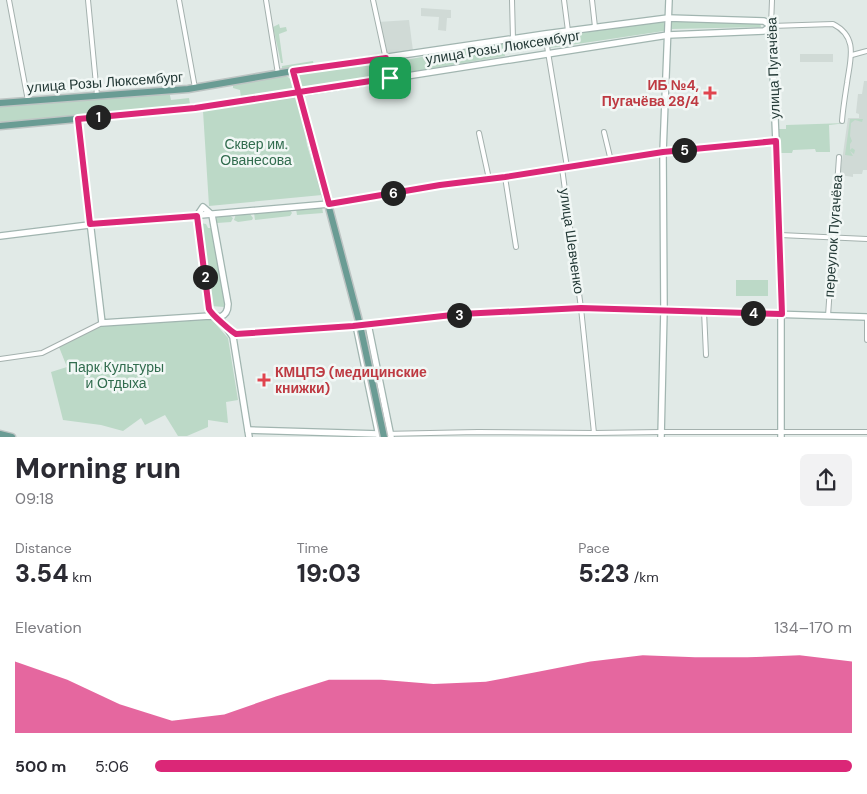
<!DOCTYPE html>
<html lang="en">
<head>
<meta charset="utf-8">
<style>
	body { margin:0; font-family:"DM Sans",sans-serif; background:#f2f2f3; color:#2b2b33; height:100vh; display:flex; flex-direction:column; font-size:19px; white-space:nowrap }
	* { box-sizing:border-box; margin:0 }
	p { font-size:16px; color:#7c7c81 }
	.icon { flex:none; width:28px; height:28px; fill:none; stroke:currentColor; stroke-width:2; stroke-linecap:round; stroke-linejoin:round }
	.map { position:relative; height:437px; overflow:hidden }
	.details { display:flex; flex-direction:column; background:#fff; flex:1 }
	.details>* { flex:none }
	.pin { position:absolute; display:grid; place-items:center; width:42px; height:42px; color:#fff; margin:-21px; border-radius:10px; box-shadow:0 2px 8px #0006 }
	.km { position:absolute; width:25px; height:25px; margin:-12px; border-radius:50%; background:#222; color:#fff; font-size:14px; line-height:25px; text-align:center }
	.round { display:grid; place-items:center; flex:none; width:52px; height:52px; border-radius:8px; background:#f2f2f3 }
	.head { display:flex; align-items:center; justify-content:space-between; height:85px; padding:0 15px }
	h1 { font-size:28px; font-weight:800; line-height:38px }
	.figures { display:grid; grid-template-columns:repeat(3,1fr); gap:8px; height:85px; padding:5px 15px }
	.figures div { display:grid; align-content:center }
	.figures b { font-size:25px; font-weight:800 }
	.figures small { font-size:14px; font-weight:400 }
	.figures p { font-size:14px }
	.chart { height:140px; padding:10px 15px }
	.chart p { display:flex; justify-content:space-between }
	.chart svg { width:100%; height:90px; margin-top:5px; fill:#db2777; opacity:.7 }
	ul { padding:0 15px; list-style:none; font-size:16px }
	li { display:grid; grid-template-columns:80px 60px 1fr; align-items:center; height:38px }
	li i { height:12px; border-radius:6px; background:#db2777 }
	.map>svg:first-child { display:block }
	.built { fill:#d0dad6 }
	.green { fill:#bcd9c7 }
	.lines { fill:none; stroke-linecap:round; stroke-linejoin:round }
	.street-casing { stroke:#a4b1ae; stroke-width:6 }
	.secondary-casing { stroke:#a1b5b0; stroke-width:8 }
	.primary-casing { stroke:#bdc4c3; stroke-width:9 }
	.street { stroke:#fff; stroke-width:4 }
	.secondary { stroke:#fff; stroke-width:5.5 }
	.primary { stroke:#6a9c94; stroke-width:6 }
	.primary-bridge-casing { stroke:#bdc4c3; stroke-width:9; stroke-linecap:butt }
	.primary-bridge { stroke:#6a9c94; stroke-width:6 }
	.route-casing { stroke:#fff; stroke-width:10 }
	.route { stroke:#db2777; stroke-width:6 }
	.health-dot { fill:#e0444e; stroke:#f1f7f5; stroke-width:2 }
	.labels { text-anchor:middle; stroke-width:5; stroke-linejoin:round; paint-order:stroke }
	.street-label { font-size:14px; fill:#233936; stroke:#f1f7f5 }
	.health-label { font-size:14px; font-weight:bold; fill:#be3a42; stroke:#f1f7f5; text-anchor:end }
	.park-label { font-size:14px; fill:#316c4e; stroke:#f1f7f5 }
</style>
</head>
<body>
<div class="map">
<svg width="867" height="437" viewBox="0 0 867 437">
	<rect width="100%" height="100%" fill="#e1eae7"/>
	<!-- built -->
	<g class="built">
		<path d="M421,8L451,10V18H447L446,31L438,30L439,17L421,16Z"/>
		<path d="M409,20L413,51L385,56L378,22Z"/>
		<rect x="800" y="54" width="33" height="8"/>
		<path d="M864,81H867V170H863L862,174H853V177L840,175L848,118H859V114L856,113L858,94H862Z"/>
	</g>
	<!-- green -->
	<g class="green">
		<path d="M664,20V31L550,48L547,36Z"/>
		<path d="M671,21L760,22L761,27L672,29Z"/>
		<path d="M279,24L280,28L286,27L287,31L279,34L283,63H281L273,27Z"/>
		<path d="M538,37L543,44L508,47L507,42Z"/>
		<path d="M504,42L505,56L392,75L389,60L402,58L405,60Z"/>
		<path d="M313,61L314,66L282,70V66Z"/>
		<path d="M383,61L385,75L301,89L297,75Z"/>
		<path d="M283,76C290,76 292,80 293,87L290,91L241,98L240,90L233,88V84Z"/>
		<path d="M169,91L171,100L189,98L190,104L0,124V105Z"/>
		<path d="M296,97L304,126L307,145L322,195L209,206L203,111Z"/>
		<path d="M850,119H863L862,122L855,120L851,123L850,136L852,141L850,144V150L852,148L855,150L854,154L850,151L853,156L845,155Z"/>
		<path d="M847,123L829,125L830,152H816L815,149L793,150L792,153H781L779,151V129H786V125Z"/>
		<path d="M322,207L323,213L297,215L296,209Z"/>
		<path d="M289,209L292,213L290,216L255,220L254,213Z"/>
		<path d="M236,214H250L253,218L252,220L238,222L234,220Z"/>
		<path d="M229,215L233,218L231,222L217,223L216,216Z"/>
		<path d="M200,223L206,224L208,228H212L225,307L210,306Z"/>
		<rect x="736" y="280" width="32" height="16"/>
		<path d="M206,318L213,321L228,338L238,400L226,402L228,423L208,420V427L187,436H178L165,415L145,425L141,418L123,431L101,425L63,420L51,372L67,367L59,347L63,343L93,328L104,325L192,319L197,320Z"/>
	</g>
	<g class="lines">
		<defs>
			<g id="street">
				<path d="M9,0L28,101"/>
				<path d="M88,0L97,95"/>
				<path d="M179,0L195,88"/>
				<path d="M266,0L278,74"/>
				<path d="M373,0L390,78"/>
				<path d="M512,0L513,39"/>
				<path d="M564,0L568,31"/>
				<path d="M592,0L595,27"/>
				<path d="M772,0L771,26L833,24C859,37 850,60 847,83C845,96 843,108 842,121"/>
				<path d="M545,34L567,167"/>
				<path d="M852,55L867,51"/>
				<path d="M604,132L611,161"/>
				<path d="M479,133L489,179"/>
				<path d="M562,168L581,308L594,433"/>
				<path d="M505,177L516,247"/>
				<path d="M780,235L867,239"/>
				<path d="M704,311L706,355"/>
				<path d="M828,316L839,157"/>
				<path d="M867,317V340"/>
				<path d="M0,359L42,353L102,323"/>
				<path d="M382,434L478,432L594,433L661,432H867"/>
			</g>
			<g id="secondary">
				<path d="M771,26L780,235L781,314V437"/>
				<path d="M293,71L545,34L668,18L764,21L771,26"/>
				<path d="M299,93L636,40L668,35L764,31L771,26"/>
				<path d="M78,119L102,323L210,316L216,317L222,321L233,337L249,437"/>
				<path d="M203,207L212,215L228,304C228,310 226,315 220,317L213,315L209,309L197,216Z"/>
				<path d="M0,236L97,224L329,204L440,185L505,177L663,152L776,141"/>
				<path d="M368,324L391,437"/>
				<path d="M356,325L379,436"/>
				<path d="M228,328L237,334L353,326L461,314L581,308L867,317"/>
				<path d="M248,430L379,434"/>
				<path d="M661,437L664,310L663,152L669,0"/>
			</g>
			<g id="primary">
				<path d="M0,103L188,89L293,71L360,325"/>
				<path d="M0,126L195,108L299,93"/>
				<path d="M0,434L12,437"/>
			</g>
		</defs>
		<!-- street casing -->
		<use href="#street" class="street-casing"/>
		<!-- secondary casing -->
		<use href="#secondary" class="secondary-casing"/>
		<!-- primary casing -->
		<use href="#primary" class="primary-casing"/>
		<!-- street -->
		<use href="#street" class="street"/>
		<!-- secondary -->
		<use href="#secondary" class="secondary"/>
		<!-- primary -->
		<use href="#primary" class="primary"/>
		<defs>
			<path id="primary-bridge" d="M360,325L384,437"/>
		</defs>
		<!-- primary-bridge casing -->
		<use href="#primary-bridge" class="primary-bridge-casing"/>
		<!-- primary-bridge -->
		<use href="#primary-bridge" class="primary-bridge"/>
	</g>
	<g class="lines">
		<defs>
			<path id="route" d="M390,78L195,108L78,119L90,224L197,216L209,309C211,314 232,332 236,334L353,326L461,314L581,308L782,314L776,141L663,152L505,177L440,185L329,204L299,93L293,71L386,58L390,78"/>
		</defs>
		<!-- route casing -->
		<use href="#route" class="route-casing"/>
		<!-- route -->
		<use href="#route" class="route"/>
	</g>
	<!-- markers -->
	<g class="health-dot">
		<path d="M707.5 85.5h5v5h5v5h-5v5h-5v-5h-5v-5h5z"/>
		<path d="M261.5 372.5h5v5h5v5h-5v5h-5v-5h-5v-5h5z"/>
	</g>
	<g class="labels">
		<!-- street labels -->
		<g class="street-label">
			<text transform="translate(503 47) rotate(-9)" y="5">улица Розы Люксембург</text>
			<text transform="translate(773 68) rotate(-92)" y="5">улица Пугачёва</text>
			<text transform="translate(105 82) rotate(-4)" y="5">улица Розы Люксембург</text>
			<text transform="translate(833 236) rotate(-86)" y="5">переулок Пугачёва</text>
			<text transform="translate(572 241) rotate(82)" y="5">улица Шевченко</text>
		</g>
		<!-- health labels -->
		<g class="health-label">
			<text x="699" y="90">ИБ №4,<tspan x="699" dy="16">Пугачёва 28/4</tspan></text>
			<text x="275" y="377" text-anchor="start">КМЦПЭ (медицинские<tspan x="275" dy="16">книжки)</tspan></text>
		</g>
		<!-- park labels -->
		<g class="park-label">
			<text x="256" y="149">Сквер им.<tspan x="256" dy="16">Ованесова</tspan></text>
			<text x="116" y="372">Парк Культуры<tspan x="116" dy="16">и Отдыха</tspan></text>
		</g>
	</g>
</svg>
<div class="pin" style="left:390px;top:78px;background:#1e9e55"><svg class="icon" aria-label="arrive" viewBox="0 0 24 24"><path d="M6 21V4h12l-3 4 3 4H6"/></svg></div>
<b class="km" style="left:98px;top:117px">1</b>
<b class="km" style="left:205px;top:277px">2</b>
<b class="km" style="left:459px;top:315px">3</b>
<b class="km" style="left:753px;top:313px">4</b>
<b class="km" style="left:684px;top:150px">5</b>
<b class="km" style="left:393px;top:193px">6</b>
</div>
<section class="details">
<div class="head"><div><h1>Morning run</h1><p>09:18</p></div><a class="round"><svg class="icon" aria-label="share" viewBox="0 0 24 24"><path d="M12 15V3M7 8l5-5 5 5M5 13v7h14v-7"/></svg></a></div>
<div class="figures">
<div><p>Distance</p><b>3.54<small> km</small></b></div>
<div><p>Time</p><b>19:03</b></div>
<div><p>Pace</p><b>5:23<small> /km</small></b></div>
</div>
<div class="chart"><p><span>Elevation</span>134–170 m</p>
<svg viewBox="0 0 160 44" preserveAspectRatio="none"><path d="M0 44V9L10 18L20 30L30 38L40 35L50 26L60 18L70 18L80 20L90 19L100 14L110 9L120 6L130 7L140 7L150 6L160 9V44z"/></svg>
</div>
<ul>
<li><b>500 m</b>5:06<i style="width:100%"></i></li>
</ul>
</section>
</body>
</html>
